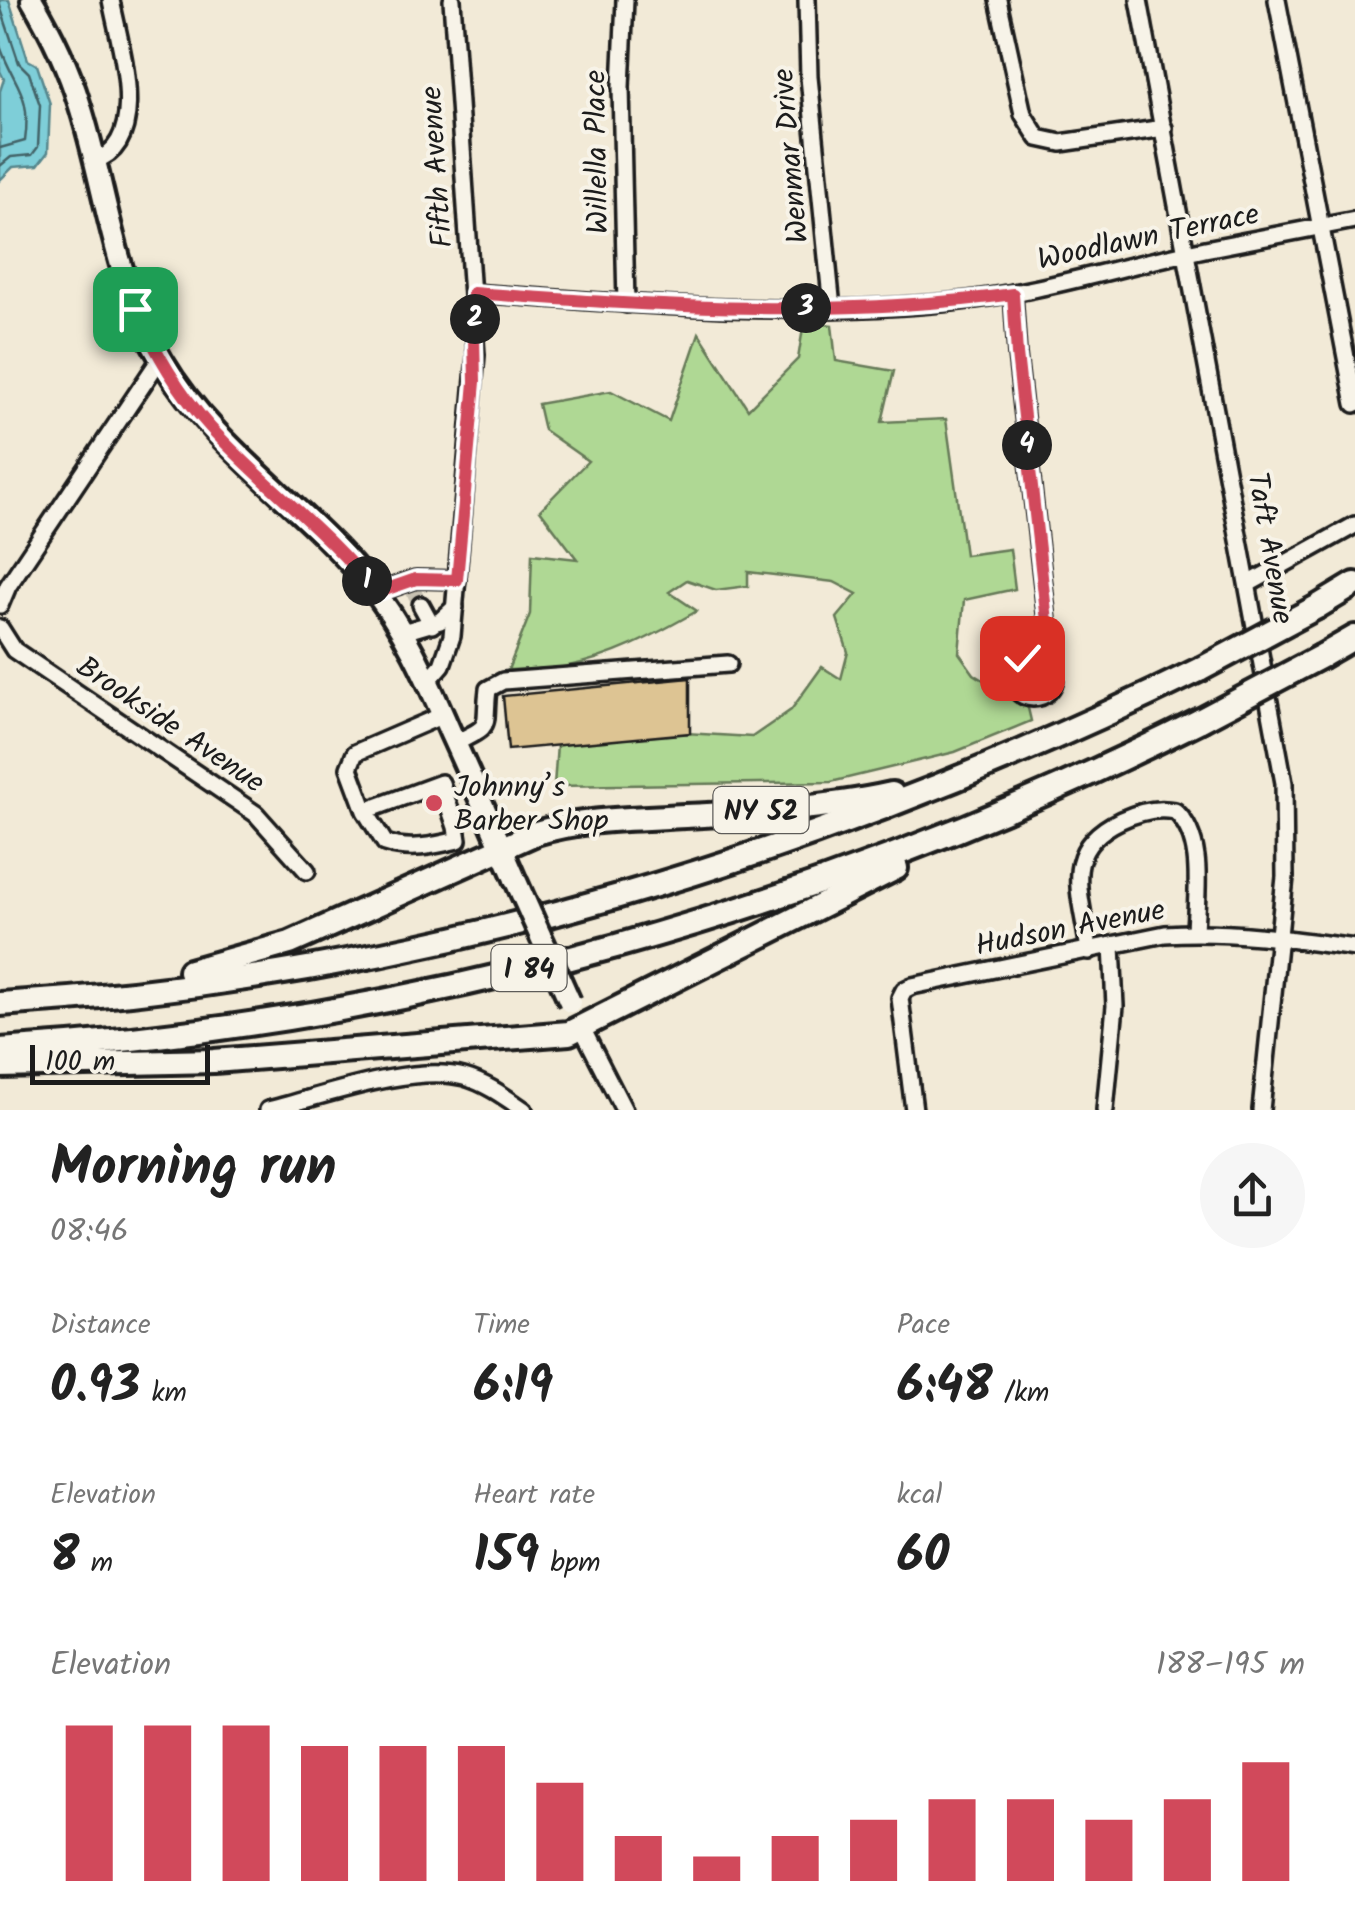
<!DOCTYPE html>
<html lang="en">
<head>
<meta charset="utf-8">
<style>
	body { margin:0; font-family:Kalam,sans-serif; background:#f6f6f6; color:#222; height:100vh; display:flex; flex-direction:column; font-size:38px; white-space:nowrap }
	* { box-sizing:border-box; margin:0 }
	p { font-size:32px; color:#767676 }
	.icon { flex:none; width:55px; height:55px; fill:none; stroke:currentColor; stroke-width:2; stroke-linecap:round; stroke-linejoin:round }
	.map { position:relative; height:1110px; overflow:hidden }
	.sheet { display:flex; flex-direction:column; background:#fff; flex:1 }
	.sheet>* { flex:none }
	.scale { position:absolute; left:30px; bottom:25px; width:180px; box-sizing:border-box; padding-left:10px; border:5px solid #1c1c1c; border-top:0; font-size:28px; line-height:35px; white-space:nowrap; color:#1c1c1c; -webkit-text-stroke:8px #f7f3e8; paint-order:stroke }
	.pin { position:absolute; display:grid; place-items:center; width:85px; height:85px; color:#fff; margin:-42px; border-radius:20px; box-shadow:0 5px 15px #0006 }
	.km { position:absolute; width:50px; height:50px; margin:-25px; border-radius:50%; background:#222; color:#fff; font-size:28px; line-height:50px; text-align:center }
	.round { display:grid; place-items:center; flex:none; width:105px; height:105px; border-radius:52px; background:#f6f6f6 }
	.head { display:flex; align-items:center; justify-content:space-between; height:170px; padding:0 50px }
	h1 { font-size:55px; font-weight:700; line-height:75px }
	.figures { display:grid; grid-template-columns:repeat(3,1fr); gap:15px; height:170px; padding:10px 50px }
	.figures div { display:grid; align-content:center }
	.figures b { font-size:50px; font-weight:700 }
	.figures small { font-size:28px; font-weight:400 }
	.figures p { font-size:28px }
	.chart { height:280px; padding:20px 50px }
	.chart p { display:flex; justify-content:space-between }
	.chart svg { width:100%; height:180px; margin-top:10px; stroke:#d1495b; stroke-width:6 }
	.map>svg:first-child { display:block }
	.green { fill:#afd894; stroke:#667a58; stroke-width:2.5 }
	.water { fill:#7eced8; stroke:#57878d; stroke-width:2.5 }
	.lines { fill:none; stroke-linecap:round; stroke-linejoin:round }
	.shore { stroke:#436367; stroke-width:2.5 }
	.building { fill:#ddc493; stroke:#1c1c1c; stroke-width:2.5 }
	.minor-tunnel { stroke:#c7c1b2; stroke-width:15; stroke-dasharray:15 8; stroke-linecap:butt }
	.minor-casing { stroke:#1c1c1c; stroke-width:22 }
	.major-casing { stroke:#1c1c1c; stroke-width:28 }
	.highway-casing { stroke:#1c1c1c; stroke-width:30 }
	.minor { stroke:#f7f3e8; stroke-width:15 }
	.major { stroke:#f7f3e8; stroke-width:20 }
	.highway { stroke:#f7f3e8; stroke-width:22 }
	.major-bridge-casing { stroke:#1c1c1c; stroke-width:28; stroke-linecap:butt }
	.highway-bridge-casing { stroke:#1c1c1c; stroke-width:30; stroke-linecap:butt }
	.major-bridge { stroke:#f7f3e8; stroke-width:20 }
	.highway-bridge { stroke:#f7f3e8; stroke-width:22 }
	.route-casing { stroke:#fff; stroke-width:20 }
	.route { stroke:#d1495b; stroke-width:12 }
	.poi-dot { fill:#d1495b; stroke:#f7f3e8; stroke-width:4 }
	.labels { text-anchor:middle; stroke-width:8; stroke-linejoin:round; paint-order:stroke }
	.shield { fill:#f7f3e8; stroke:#5e5c59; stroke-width:2.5 }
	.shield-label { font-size:28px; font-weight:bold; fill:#1c1c1c }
	.street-label { font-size:30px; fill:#1c1c1c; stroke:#f7f3e8 }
	.poi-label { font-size:30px; fill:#1c1c1c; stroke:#f7f3e8; text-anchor:start }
</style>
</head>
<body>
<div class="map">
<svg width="1355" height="1110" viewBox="0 0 1355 1110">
	<rect width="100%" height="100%" fill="#f2ead7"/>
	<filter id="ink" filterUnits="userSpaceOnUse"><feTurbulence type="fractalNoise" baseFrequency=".01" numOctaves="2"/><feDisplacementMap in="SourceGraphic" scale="20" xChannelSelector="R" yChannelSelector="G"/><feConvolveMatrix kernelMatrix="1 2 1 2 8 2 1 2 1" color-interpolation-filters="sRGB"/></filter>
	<g filter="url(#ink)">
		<!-- green -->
		<path class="green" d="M804,322L832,325L836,361L894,371L882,422L946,419L965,555L1010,549L1015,589L964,600L959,653L974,674L1028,708L1031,721L955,752L831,782L554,786L557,745L685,733L752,737L791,710L822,667L841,679L848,652L837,618L857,594L834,582L748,572V586L716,590L687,580L669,592L697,611C655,635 612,658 564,667C546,670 526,669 508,670L530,614L532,554L577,559L540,510L588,461L544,430L538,404L611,391L669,421L699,333L748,409L798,359Z"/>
		<!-- water -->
		<path class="water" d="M0,0H9L28,60L37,65L50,104L48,152L38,165L13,167L0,180V91L4,79L0,71Z"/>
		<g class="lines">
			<!-- shore -->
			<g class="shore">
				<path d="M0,6L19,63L29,73L40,105L38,147L32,155L11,157L0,166"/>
				<path d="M0,46C14,87 32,92 25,141L0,148"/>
			</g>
		</g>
		<!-- building -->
		<path class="building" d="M690,678V733L508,750L503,696Z"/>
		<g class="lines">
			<!-- minor-tunnel -->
			<path class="minor-tunnel" d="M412,589L421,605"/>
			<defs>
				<g id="minor">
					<path d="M625,0L621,87L626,304"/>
					<path d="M807,0L809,77L832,308"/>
					<path d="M998,0L1023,114L1038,138L1061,143L1164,128"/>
					<path d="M1139,0L1284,783L1285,877L1261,1110"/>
					<path d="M1277,0L1355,404"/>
					<path d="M94,161C152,143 119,43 111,0"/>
					<path d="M473,293C632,304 794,318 952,302C1039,293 1121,266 1205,249C1255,239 1305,230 1355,220"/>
					<path d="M1013,293L1017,354L1047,621L1042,657"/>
					<path d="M1250,583L1355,525"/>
					<path d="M376,593L416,579L457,580"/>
					<path d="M0,605L8,586L160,359"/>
					<path d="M421,605L432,625"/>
					<path d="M0,628L14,650L256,814L307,871"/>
					<path d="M403,632L440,621L455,607"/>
					<circle cx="1033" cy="676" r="22"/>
					<path d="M428,681L442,665L452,636L476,355L452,0"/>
					<path d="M455,743C495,724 483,728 488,689L503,681L728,664"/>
					<path d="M365,811L385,843C409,851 433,846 458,840L456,827L441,783L365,811L349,768L355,753L443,715"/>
					<path d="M1089,951C1082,894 1058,850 1121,820C1138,812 1156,807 1175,811C1206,839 1196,895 1195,932"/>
					<path d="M582,1028L624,1110"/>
					<path d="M268,1110C320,1097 412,1063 464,1077C486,1083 505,1097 524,1110"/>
					<path d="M914,1110L900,998L904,990L912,986L1165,934C1229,930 1292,939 1355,948"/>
					<path d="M1105,1110L1115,1006L1112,946"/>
				</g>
				<path id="major" d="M32,0C51,32 68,67 79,103C107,190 113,281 162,361C214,449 303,504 367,582C405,627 428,681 451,734C473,782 494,831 515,879"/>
				<g id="highway">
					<path d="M1317,607L1355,584"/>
					<path d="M1322,656L1355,637"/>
					<path d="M190,971L290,943L536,833C579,820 622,819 667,817C742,813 820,810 892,794"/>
					<path d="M0,1004C419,980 826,853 1201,669"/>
					<path d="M0,1050C416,1025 829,907 1201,720"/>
					<path d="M0,1066L214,1061L569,1033L896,868"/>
				</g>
			</defs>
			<!-- minor casing -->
			<use href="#minor" class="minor-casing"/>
			<!-- major casing -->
			<use href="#major" class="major-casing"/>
			<!-- highway casing -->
			<use href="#highway" class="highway-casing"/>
			<!-- minor -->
			<use href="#minor" class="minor"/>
			<!-- major -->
			<use href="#major" class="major"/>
			<!-- highway -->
			<use href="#highway" class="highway"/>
			<defs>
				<path id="major-bridge" d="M515,879L570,1002"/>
				<g id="highway-bridge">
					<path d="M1201,669L1317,607"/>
					<path d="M1201,720L1322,656"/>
				</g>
			</defs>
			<!-- major-bridge casing -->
			<use href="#major-bridge" class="major-bridge-casing"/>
			<!-- highway-bridge casing -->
			<use href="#highway-bridge" class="highway-bridge-casing"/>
			<!-- major-bridge -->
			<use href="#major-bridge" class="major-bridge"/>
			<!-- highway-bridge -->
			<use href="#highway-bridge" class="highway-bridge"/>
		</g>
	</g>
	<g class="lines" filter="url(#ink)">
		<defs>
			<path id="route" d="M135,309C156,352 178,392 210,427C263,485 328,531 376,593L416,579L457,580L475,382L473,293C653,306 834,319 1013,294L1017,354L1047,621L1042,656L1022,658"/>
		</defs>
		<!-- route casing -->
		<use href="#route" class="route-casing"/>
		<!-- route -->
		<use href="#route" class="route"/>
	</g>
	<!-- markers -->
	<circle class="poi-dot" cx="434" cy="803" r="10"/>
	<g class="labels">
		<!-- shield labels -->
		<g class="shield">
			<rect x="713.5" y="787" width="95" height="46" rx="8"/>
			<rect x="491.5" y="945" width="75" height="46" rx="8"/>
		</g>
		<g class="shield-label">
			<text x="761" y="820">NY 52</text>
			<text x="529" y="978">I 84</text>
		</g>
		<!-- street labels -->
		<g class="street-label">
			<text transform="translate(596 152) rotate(-91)" y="10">Willella Place</text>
			<text transform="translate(790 156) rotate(-95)" y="10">Wenmar Drive</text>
			<text transform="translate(436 167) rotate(-94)" y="10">Fifth Avenue</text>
			<text transform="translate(1148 236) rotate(-12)" y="10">Woodlawn Terrace</text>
			<text transform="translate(1271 548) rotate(80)" y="10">Taft Avenue</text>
			<text transform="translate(171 724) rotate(34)" y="10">Brookside Avenue</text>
			<text transform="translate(1070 927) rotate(-11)" y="10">Hudson Avenue</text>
		</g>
		<!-- poi labels -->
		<g class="poi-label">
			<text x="454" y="796">Johnny’s<tspan x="454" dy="34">Barber Shop</tspan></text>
		</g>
	</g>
</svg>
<div class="scale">100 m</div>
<div class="pin" style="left:135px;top:309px;background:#1e9e55"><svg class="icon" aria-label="arrive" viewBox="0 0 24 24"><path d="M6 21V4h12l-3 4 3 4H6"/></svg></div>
<div class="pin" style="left:1022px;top:658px;background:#d93025"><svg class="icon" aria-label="check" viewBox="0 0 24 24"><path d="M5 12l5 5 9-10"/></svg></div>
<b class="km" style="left:367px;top:581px">1</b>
<b class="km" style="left:475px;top:319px">2</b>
<b class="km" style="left:806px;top:308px">3</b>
<b class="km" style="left:1027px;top:445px">4</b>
</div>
<section class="sheet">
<div class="head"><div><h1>Morning run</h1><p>08:46</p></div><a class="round"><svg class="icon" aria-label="share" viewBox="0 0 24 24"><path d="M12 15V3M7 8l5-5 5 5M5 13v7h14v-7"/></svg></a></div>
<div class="figures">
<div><p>Distance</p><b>0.93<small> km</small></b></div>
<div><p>Time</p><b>6:19</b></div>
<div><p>Pace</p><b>6:48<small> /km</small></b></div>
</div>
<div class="figures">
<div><p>Elevation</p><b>8<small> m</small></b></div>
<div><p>Heart rate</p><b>159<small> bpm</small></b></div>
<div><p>kcal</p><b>60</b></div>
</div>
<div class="chart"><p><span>Elevation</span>188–195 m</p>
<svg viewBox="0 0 160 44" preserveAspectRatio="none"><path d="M5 44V6M15 44V6M25 44V6M35 44V11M45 44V11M55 44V11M65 44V20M75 44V33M85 44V38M95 44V33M105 44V29M115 44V24M125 44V24M135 44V29M145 44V24M155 44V15"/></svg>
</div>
</section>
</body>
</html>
